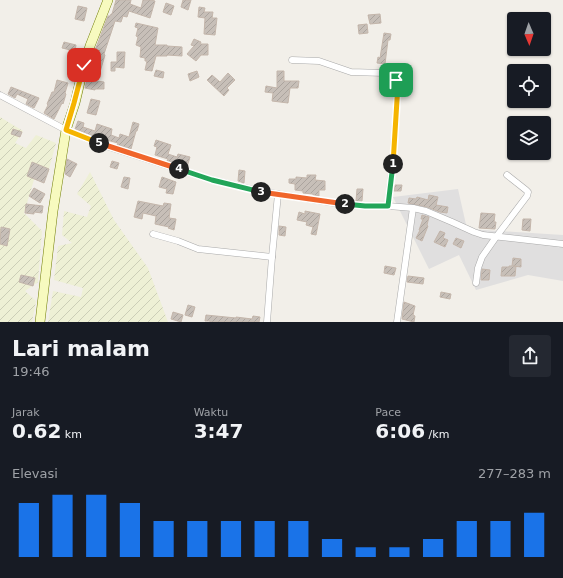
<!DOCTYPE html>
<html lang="id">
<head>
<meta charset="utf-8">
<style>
	body { margin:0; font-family:"DejaVu Sans",sans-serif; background:#242831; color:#f1f3f6; height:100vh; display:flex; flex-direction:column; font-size:15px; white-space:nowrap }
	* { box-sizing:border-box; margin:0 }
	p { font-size:13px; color:#9ea1a6 }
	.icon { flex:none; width:22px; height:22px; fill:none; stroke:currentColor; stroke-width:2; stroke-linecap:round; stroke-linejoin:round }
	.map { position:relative; height:322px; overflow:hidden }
	.panel { display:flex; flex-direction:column; background:#171b24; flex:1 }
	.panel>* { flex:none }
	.needle { width:26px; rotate:178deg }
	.tools { position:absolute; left:507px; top:12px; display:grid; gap:8px }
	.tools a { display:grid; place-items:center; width:44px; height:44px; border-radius:4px; background:#171b24; box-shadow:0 1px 3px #0004; font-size:20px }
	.pin { position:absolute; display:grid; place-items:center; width:34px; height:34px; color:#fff; margin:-17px; border-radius:8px; box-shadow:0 2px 6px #0006 }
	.km { position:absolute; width:20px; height:20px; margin:-10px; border-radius:50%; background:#222; color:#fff; font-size:11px; line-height:20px; text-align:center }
	.round { display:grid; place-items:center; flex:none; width:42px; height:42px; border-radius:4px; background:#242831 }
	.overview { display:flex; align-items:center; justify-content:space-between; height:68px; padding:0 12px }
	h1 { font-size:22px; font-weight:800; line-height:30px }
	.figures { display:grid; grid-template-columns:repeat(3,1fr); gap:6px; height:68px; padding:4px 12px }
	.figures div { display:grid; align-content:center }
	.figures b { font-size:20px; font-weight:800 }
	.figures small { font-size:11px; font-weight:400 }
	.figures p { font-size:11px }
	.chart { height:112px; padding:8px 12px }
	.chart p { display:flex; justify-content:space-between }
	.chart svg { width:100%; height:72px; margin-top:4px; stroke:#1a73e8; stroke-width:6 }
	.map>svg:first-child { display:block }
	.residential { fill:#e0dfdf }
	.farmland { fill:url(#farmland-furrows) }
	.building { fill:url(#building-hatch); stroke:#c4b6ab }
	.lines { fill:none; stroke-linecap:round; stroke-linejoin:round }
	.street-casing { stroke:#a9a9a9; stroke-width:7 }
	.secondary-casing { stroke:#707d05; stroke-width:10 }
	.street { stroke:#fff; stroke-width:6 }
	.secondary { stroke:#f7fabf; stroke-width:9 }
	.split-1-casing { stroke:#fff; stroke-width:8 }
	.split-2-casing { stroke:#fff; stroke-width:8 }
	.split-3-casing { stroke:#fff; stroke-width:8 }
	.split-4-casing { stroke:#fff; stroke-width:8 }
	.split-5-casing { stroke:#fff; stroke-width:8 }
	.split-6-casing { stroke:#fff; stroke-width:8 }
	.split-1 { stroke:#f5b400; stroke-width:5 }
	.split-2 { stroke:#22a559; stroke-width:5 }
	.split-3 { stroke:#f0652b; stroke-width:5 }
	.split-4 { stroke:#22a559; stroke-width:5 }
	.split-5 { stroke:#f0652b; stroke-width:5 }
	.split-6 { stroke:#f5b400; stroke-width:5 }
</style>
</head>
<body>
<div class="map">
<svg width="563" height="322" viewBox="0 0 563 322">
	<defs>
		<pattern id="farmland-furrows" width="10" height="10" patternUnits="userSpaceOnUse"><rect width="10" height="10" fill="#eef0d5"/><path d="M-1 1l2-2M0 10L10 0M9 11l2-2" fill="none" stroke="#ccceb7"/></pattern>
		<pattern id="building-hatch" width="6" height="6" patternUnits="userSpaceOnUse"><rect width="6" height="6" fill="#c7bfb8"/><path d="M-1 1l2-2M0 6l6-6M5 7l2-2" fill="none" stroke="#aba49e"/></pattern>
	</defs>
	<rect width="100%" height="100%" fill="#f2efe9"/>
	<!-- residential -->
	<path class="residential" d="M458,189L467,229L563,235V281L528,275L476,290L459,255L429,269L393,197Z"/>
	<!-- farmland -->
	<g class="farmland">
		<path d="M0,117L23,131L15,143L26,148L36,135L56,143L48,173H36L24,213L42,231L38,282L25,291L36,301L32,322H0Z"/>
		<path d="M90,172L114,220L148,268L168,322H48L53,291L81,297L83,288L54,280L58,246L72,243L62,235L64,211L87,217L91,206L77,194Z"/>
	</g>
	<!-- building -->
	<g class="building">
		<path d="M116,0H131L130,4L141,8L143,0H151L155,1L150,18L129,11L127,17L123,16L121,22L115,21L104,54L105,55L100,72L93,70L90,80L104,82V89H95V90L85,88L90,67L96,48L108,16H110L111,14H112Z"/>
		<path d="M183,0H191L188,10L181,7Z"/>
		<path d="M166,3L174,6L171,15L163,12Z"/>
		<path d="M78,6L87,8L84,21L75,19Z"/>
		<path d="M199,7L205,8L204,12H213L212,18H217L215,35L204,34L205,18L198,17Z"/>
		<path d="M380,14L381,23L370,24L368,15Z"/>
		<path d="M136,23L158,28L155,45H167V46L182,47V56L167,55V56H156L152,71L145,70L147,61H145V58L140,57L141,47L136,45L138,37L136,36L138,28L135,27Z"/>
		<path d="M367,24L368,33L359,34L358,25Z"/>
		<path d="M384,33L391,34L390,40H388L385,64L377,63L378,57L380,58Z"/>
		<path d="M194,39L201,42L200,44H208V55H201L196,61L187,54L194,46L191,45Z"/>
		<path d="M64,42L76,45L75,51L62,48Z"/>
		<path d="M117,52H125L124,68L115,67V71H111V62H117Z"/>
		<path d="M156,70L164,72L163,78L154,76Z"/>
		<path d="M197,71L199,77L190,81L188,74Z"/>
		<path d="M277,71H284V81H299L298,88H290L288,103L272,101L273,93L265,92L266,86L277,88Z"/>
		<path d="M228,73L235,80L227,88L229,90L224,96L207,80L212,75L220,82Z"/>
		<path d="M57,80L68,83L65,93L66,94L63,104L62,103L54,119L44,113L48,105L47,104L52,92H54Z"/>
		<path d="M11,87L39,98L34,108L26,104L28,99L17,94L15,98L8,94Z"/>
		<path d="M91,99L100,101L96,115L87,113Z"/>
		<path d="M78,121L84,123L83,127L95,131L97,124L112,129L111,135L119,138L120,134L129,137L133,122L139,124L137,131H136L131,149L117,145L118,143L103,139V140L75,129Z"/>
		<path d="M13,129L22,132L20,137L11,134Z"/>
		<path d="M156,140L171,145L168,154L177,157L178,154L190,157L187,167L167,161L168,159L155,155L157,147L154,146Z"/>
		<path d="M67,159L77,164L70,177L65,174Z"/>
		<path d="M112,161L119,163L117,169L110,167Z"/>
		<path d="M32,162L49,169L44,183L27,176Z"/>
		<path d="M239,170L245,171L244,183L238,181Z"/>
		<path d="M307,175H316L315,180L325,181V190H319V196L313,195V194L303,193V191L295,190V184L289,183V179H296V177L307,178Z"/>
		<path d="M124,177L130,178L128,189L121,187Z"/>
		<path d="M162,177L176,182L173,194L166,193L167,189L159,187Z"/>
		<path d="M395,185H402L401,191H394Z"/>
		<path d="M34,188L45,194L40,203L29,196Z"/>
		<path d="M357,189H363L362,201H356Z"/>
		<path d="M429,195L438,197L436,205L448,207L447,213L440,212L427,207L408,203L409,198L416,199L417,197L428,200Z"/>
		<path d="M138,201L163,206L164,203L171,204L169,218L176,219L174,230L168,228L169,227L155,224L156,216L143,213L142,219L134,217Z"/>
		<path d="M26,204L43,206L42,213L34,212V214L25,213Z"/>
		<path d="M305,211L320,214L316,235L311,234L313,227L306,225L307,222L297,220L299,212L305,214Z"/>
		<path d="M481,213L495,214L494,222H496L495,229L479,228Z"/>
		<path d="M422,215L429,217L427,225L428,226L422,241L416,238L420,230H419L423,219H421Z"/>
		<path d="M523,219H531L530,231L522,230Z"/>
		<path d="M279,226L286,227L285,236L279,235Z"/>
		<path d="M1,227L10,229L7,246L0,244Z"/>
		<path d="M440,231L445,233L443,238L448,240L445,247L434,242Z"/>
		<path d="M456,238L464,241L461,248L453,244Z"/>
		<path d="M513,258L521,259V267L513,266H516L515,276H501L502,267H509V266H512Z"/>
		<path d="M385,266L396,268L394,275L384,273Z"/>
		<path d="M482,269L490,270L489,280H481Z"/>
		<path d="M21,275L35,278L33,286L19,282Z"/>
		<path d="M408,276L424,278L423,284L407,282Z"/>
		<path d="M441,292L451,294L450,299L440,297Z"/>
		<path d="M404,302L415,306L413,315L415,316L414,322L402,319Z"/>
		<path d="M188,305L195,307L192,317L185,315Z"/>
		<path d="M173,312L183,315L181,322L171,319Z"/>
		<path d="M206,315L236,318V317L252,319L253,316L260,317L259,322H210V321H205Z"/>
	</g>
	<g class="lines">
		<defs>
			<g id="street">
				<path d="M292,60L319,61L351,72L384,73L389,74L393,76L397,80L398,85L393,160L388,206"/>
				<path d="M0,95L66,130L103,145L212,180L259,191L334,203L365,206H388L413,208L426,211L452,222L474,232L483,235L563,244"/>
				<path d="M153,234L178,241L198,249L272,257"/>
				<path d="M476,283L478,268L482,257L496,237L527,196L528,192L526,190L507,175"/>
				<path d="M267,322L272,257L278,194"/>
				<path d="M397,322L413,208"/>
			</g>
			<path id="secondary" d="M40,322L53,211L66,130L75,103L84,65L90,46L108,0"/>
		</defs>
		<!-- street casing -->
		<use href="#street" class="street-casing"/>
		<!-- secondary casing -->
		<use href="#secondary" class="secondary-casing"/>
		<!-- street -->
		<use href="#street" class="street"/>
		<!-- secondary -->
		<use href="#secondary" class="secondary"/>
	</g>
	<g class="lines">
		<defs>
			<path id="split-1" d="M393,164L398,84L396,80"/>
			<path id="split-2" d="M345,204L365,206H388L393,164"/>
			<path id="split-3" d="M261,192L345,204"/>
			<path id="split-4" d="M179,169L212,180L261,192"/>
			<path id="split-5" d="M99,143L179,169"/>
			<path id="split-6" d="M84,65L74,103L66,130L99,143"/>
		</defs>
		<!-- split-1 casing -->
		<use href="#split-1" class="split-1-casing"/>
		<!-- split-2 casing -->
		<use href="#split-2" class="split-2-casing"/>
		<!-- split-3 casing -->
		<use href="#split-3" class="split-3-casing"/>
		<!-- split-4 casing -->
		<use href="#split-4" class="split-4-casing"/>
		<!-- split-5 casing -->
		<use href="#split-5" class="split-5-casing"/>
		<!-- split-6 casing -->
		<use href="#split-6" class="split-6-casing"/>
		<!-- split-1 -->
		<use href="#split-1" class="split-1"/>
		<!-- split-2 -->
		<use href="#split-2" class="split-2"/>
		<!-- split-3 -->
		<use href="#split-3" class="split-3"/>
		<!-- split-4 -->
		<use href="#split-4" class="split-4"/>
		<!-- split-5 -->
		<use href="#split-5" class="split-5"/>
		<!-- split-6 -->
		<use href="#split-6" class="split-6"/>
	</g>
</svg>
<div class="tools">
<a><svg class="needle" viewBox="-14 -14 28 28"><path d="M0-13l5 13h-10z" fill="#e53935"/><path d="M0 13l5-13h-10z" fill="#9ea1a6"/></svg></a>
<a><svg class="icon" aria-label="locate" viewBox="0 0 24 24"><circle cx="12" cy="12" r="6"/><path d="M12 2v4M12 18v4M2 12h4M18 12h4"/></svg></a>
<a><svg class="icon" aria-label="layers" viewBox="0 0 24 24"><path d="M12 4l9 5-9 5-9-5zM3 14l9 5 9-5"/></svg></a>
</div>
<div class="pin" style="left:396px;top:80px;background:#1e9e55"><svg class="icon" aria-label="arrive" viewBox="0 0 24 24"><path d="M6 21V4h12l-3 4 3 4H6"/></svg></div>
<div class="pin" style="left:84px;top:65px;background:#d93025"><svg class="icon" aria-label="check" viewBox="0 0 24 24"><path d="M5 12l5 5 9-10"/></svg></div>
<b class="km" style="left:393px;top:164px">1</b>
<b class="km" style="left:345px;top:204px">2</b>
<b class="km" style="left:261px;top:192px">3</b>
<b class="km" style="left:179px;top:169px">4</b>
<b class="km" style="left:99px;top:143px">5</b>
</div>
<section class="panel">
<div class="overview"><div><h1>Lari malam</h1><p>19:46</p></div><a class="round"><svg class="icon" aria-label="share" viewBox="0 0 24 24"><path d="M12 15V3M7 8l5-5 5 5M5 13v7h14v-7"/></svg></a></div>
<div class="figures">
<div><p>Jarak</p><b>0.62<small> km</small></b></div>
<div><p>Waktu</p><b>3:47</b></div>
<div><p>Pace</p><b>6:06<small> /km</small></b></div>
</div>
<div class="chart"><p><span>Elevasi</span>277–283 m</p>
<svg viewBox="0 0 160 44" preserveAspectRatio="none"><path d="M5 44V11M15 44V6M25 44V6M35 44V11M45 44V22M55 44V22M65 44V22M75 44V22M85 44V22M95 44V33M105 44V38M115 44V38M125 44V33M135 44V22M145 44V22M155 44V17"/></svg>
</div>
</section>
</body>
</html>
